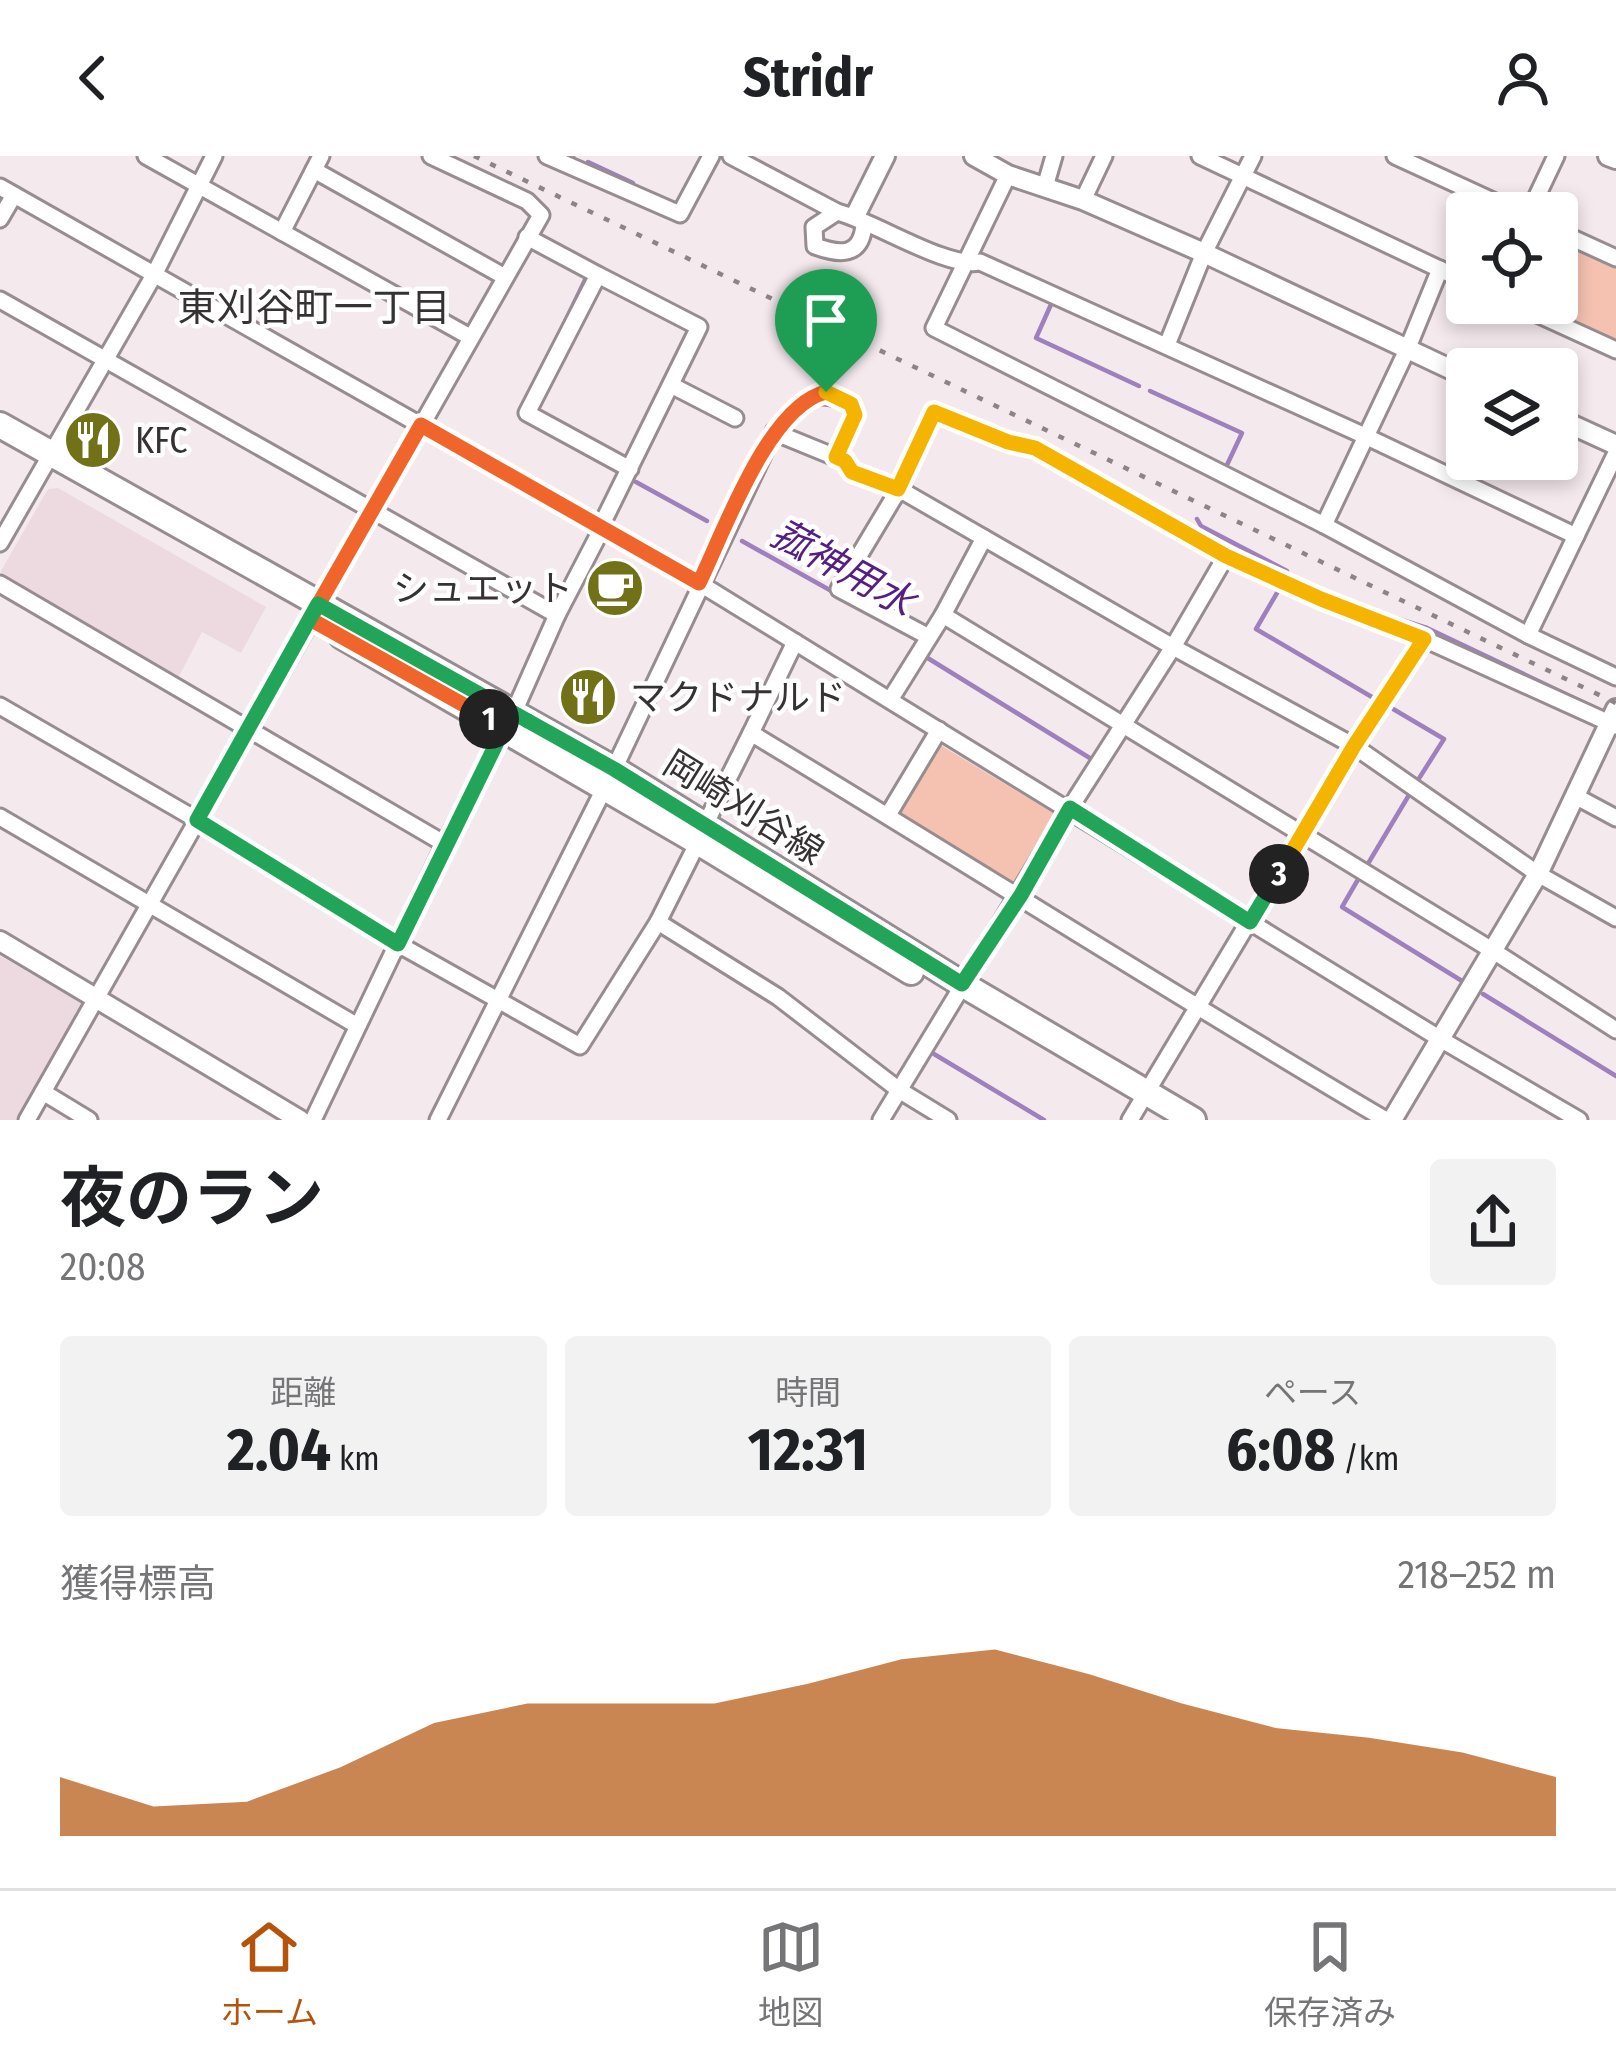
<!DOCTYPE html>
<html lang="ja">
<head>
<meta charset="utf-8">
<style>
	body { margin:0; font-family:"Fira Sans Condensed","Noto Sans JP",sans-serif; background:#f2f2f2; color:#202124; height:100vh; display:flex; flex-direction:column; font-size:45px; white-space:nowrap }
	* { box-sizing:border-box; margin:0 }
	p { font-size:39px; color:#757577 }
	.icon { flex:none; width:66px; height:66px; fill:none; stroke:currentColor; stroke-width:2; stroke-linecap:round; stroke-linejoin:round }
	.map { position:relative; height:964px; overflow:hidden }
	.sheet { display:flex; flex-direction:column; background:#fff; flex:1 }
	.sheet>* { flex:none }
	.controls { position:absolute; left:1446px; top:36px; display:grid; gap:24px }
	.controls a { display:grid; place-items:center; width:132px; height:132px; border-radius:12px; background:#fff; box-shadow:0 6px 18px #0003; font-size:60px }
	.pin { position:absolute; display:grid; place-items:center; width:102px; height:102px; color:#fff; margin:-123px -51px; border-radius:50% 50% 50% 0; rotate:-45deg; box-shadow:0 0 12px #0007 }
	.pin .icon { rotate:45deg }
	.km { position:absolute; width:60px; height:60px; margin:-30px; border-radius:50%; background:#222; color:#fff; font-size:33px; line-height:60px; text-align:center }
	.round { display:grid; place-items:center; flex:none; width:126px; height:126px; border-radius:12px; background:#f2f2f2 }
	.summary { display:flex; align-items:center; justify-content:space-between; height:204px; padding:0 60px }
	h1 { font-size:66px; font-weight:700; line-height:90px }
	.metrics { display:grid; grid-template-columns:repeat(3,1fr); gap:18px; height:204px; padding:12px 60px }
	.metrics div { display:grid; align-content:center; border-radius:12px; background:#f2f2f2; text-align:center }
	.metrics b { font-size:60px; font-weight:700 }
	.metrics small { font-size:33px; font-weight:400 }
	.metrics p { font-size:33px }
	.chart { height:336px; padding:24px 60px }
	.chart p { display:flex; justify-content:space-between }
	.chart svg { width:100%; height:216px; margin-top:12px; fill:#b45309; opacity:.7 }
	header { display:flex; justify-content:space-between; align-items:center; height:156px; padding:0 60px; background:#fff; font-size:54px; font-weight:700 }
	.tab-bar { display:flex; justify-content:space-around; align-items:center; height:168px; border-top:3px solid #e0e0e0; background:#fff; font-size:33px; color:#757577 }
	.tab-bar a { display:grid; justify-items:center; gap:6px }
	.tab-bar .selected { color:#b45309 }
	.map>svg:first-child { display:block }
	.built { fill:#ecdae0 }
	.green { fill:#f5c2b1 }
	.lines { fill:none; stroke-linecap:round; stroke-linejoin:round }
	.stream { stroke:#9d80bd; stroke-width:4.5 }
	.minor-casing { stroke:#978d91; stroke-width:21 }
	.tertiary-casing { stroke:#978d91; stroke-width:24 }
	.primary-casing { stroke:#978d91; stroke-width:30 }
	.minor { stroke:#fff; stroke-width:15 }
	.tertiary { stroke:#fff; stroke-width:18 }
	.primary { stroke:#fff; stroke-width:24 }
	.rail { stroke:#8c8587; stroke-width:4.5; stroke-dasharray:6 12; stroke-linecap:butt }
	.split-1-casing { stroke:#fff; stroke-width:24 }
	.split-2-casing { stroke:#fff; stroke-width:24 }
	.split-3-casing { stroke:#fff; stroke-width:24 }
	.split-4-casing { stroke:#fff; stroke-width:24 }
	.split-1 { stroke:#f0652b; stroke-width:15 }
	.split-2 { stroke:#22a559; stroke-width:15 }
	.split-3 { stroke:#22a559; stroke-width:15 }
	.split-4 { stroke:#f5b400; stroke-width:15 }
	.labels { text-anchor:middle; stroke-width:9; stroke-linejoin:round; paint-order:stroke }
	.poi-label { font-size:36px; fill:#363233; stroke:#fff; text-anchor:start }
	.street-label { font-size:36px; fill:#363233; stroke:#fff }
	.neighbourhood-label { font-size:39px; fill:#363233; stroke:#fff }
	.water-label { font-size:39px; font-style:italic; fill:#551e82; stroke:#fff }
</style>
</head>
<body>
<header><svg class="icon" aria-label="back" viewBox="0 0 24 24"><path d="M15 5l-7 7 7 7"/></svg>Stridr<svg class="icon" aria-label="person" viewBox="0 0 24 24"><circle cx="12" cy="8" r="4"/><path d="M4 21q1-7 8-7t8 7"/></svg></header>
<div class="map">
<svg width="1616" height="964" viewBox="0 0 1616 964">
	<rect width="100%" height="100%" fill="#f4e9ed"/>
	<!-- built -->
	<g class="built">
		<path d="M58,332L266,451L241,497L202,476L177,524L2,423L1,415L48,333Z"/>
		<path d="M0,800L84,849L19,964H0Z"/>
	</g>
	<!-- green -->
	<g class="green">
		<path d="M1557,81L1616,109V189L1527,147H1557Z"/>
		<path d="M935,590H942L1055,658L1013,728L897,660L896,654Z"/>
	</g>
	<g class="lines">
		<!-- stream -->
		<g class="stream">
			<path d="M571,0L573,1"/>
			<path d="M588,6L633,27"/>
			<path d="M1053,144L1036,182L1139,230"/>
			<path d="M551,195L585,124"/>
			<path d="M1150,235L1242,277L1226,311"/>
			<path d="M575,292L617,315"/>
			<path d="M636,326L707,365"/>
			<path d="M1197,363L1201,370L1287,415V419"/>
			<path d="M742,385L835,437"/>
			<path d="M1287,418L1340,442"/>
			<path d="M1281,430L1256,473L1377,544"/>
			<path d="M1367,453L1427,472L1593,551"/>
			<path d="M902,475L918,484"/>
			<path d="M926,501L1093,604"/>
			<path d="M1388,550L1444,583L1418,624"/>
			<path d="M1366,711L1412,634"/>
			<path d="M1360,720L1342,751L1462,825"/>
			<path d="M1483,838L1616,920"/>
			<path d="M933,863L941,850"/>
			<path d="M934,898L1044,964"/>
		</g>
		<defs>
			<g id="minor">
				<path d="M146,0L470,181"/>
				<path d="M547,0L680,58L711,0"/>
				<path d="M731,0L837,56C874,65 947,113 980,106L1365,280L1576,380"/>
				<path d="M1200,0L1467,126"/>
				<path d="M1395,0L1519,57"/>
				<path d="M314,14L505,121"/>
				<path d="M1008,19L934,172L1324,369L1528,479"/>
				<path d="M0,31L699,427L1442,884L1579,964"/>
				<path d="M1045,31L1054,0"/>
				<path d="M1083,44L1104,0"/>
				<path d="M837,56L814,71L815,90C840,99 861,101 864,69"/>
				<path d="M1529,57L1556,0"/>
				<path d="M0,63L14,39"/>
				<path d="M1557,75L1616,102"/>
				<path d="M282,76L321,0"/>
				<path d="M527,81L598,119"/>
				<path d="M0,144L557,459L598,380L600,372L699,171L598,119L527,257L630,313"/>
				<path d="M1513,147L1616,194"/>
				<path d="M1167,189L1204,97L1253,0"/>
				<path d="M671,229L735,262"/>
				<path d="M774,276L845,305L852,315L899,333L1173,491L1077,641L881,964"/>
				<path d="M1616,297L1528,479L1616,521"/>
				<path d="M1324,369L1407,194L1440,113"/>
				<path d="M0,387L154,119L214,0"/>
				<path d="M1226,400L1173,491L1354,590L1538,718L1616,762"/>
				<path d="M0,428L445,688"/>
				<path d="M943,459L1495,796L1616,874"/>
				<path d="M929,481L839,433L899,333L934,256L1008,286L1035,292L1226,400L1321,443L1424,483L1616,570"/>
				<path d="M890,544L943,459L984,382"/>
				<path d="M0,550L197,664L398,788L580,890L658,766L698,686"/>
				<path d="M751,577L795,486"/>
				<path d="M1575,640L1616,662"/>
				<path d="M888,659L939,574"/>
				<path d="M0,661L356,869"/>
				<path d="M705,669L751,577C963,705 1172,838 1386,964"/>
				<path d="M658,766L778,841L899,934L948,964"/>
				<path d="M43,936L89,964"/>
				<path d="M27,964L541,59L527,45L431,0"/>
				<path d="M313,964L445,688L518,547L557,459"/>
				<path d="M438,964L614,613L774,276C803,247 808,229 851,247L855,259L837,301"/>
				<path d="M1130,964L1354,590L1424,483"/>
			</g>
			<g id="tertiary">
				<path d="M974,0L1008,19L1083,44L1204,97L1467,221"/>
				<path d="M1608,0L1616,3"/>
				<path d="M855,60L885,0"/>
				<path d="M1557,262L1616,289"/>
				<path d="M0,785L300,964"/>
				<path d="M1392,964L1538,718L1616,553"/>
			</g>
			<g id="primary">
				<path d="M0,269L614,613L962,828L1193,964"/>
				<path d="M342,480L698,686L911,816"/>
			</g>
		</defs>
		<!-- minor casing -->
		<use href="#minor" class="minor-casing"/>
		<!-- tertiary casing -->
		<use href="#tertiary" class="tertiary-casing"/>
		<!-- primary casing -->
		<use href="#primary" class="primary-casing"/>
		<!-- minor -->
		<use href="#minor" class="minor"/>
		<!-- tertiary -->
		<use href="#tertiary" class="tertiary"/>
		<!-- primary -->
		<use href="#primary" class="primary"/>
		<!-- rail -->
		<path class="rail" d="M474,0L1616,547"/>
	</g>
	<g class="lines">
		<defs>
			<path id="split-1" d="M489,563L310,463L421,269L699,427C724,376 768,250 826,236"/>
			<path id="split-2" d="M489,563L504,572L398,788L197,664L318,448L528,565"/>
			<path id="split-3" d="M528,565L614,613L962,828L1021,739L1070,652L1250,766L1279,718"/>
			<path id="split-4" d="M826,236L851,248L855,259L836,301L845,305L852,316L898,333L934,256L1008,286L1035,292L1226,400L1321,443L1424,483L1354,590L1279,718"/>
		</defs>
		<!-- split-1 casing -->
		<use href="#split-1" class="split-1-casing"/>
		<!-- split-2 casing -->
		<use href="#split-2" class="split-2-casing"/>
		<!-- split-3 casing -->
		<use href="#split-3" class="split-3-casing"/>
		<!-- split-4 casing -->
		<use href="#split-4" class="split-4-casing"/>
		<!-- split-1 -->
		<use href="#split-1" class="split-1"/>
		<!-- split-2 -->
		<use href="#split-2" class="split-2"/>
		<!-- split-3 -->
		<use href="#split-3" class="split-3"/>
		<!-- split-4 -->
		<use href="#split-4" class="split-4"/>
	</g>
	<!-- icons -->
	<defs>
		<symbol id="restaurant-disc" viewBox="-11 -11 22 22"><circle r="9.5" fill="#717217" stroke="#fff"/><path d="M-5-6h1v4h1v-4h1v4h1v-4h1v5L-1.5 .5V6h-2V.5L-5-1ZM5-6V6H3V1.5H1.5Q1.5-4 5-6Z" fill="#fff"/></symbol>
		<symbol id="cafe-disc" viewBox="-11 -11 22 22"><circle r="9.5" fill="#717217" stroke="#fff"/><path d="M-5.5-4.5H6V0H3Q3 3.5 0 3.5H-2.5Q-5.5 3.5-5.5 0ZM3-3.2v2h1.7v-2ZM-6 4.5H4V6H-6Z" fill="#fff"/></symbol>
	</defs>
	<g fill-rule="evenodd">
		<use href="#restaurant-disc" x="60" y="251" width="66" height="66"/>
		<use href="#cafe-disc" x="582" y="399" width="66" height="66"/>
		<use href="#restaurant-disc" x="555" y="508" width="66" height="66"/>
	</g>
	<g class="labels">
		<!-- poi labels -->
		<g class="poi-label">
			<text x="135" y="297">KFC</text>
			<text x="573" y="445" text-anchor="end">シュエット</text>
			<text x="630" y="554">マクドナルド</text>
		</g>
		<!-- street labels -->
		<g class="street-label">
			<text transform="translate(744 651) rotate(32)" y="13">岡崎刈谷線</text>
		</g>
		<!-- neighbourhood labels -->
		<g class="neighbourhood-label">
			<text x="314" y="165">東刈谷町一丁目</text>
		</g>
		<!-- water labels -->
		<g class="water-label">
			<text transform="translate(843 411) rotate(29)" y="14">菰神用水</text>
		</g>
	</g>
</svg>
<div class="controls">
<a><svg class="icon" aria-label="locate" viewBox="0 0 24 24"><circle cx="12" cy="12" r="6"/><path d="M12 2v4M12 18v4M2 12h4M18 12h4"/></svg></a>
<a><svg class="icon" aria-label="layers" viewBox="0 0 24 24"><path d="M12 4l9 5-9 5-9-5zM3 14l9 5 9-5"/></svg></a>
</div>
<div class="pin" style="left:826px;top:236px;background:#1e9e55"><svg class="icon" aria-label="arrive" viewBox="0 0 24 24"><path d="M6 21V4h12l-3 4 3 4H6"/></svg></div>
<b class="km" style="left:489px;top:563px">1</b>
<b class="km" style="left:1279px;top:718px">3</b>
</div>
<section class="sheet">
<div class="summary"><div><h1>夜のラン</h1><p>20:08</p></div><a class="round"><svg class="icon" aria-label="share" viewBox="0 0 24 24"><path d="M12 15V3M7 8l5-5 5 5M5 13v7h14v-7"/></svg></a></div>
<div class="metrics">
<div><p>距離</p><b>2.04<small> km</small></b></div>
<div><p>時間</p><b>12:31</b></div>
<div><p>ペース</p><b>6:08<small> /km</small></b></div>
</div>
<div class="chart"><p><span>獲得標高</span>218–252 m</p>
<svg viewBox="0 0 160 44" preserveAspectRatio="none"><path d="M0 44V32L10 38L20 37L30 30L40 21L50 17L60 17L70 17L80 13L90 8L100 6L110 11L120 17L130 22L140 24L150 27L160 32V44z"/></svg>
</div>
</section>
<nav class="tab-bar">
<a class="selected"><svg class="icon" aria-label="home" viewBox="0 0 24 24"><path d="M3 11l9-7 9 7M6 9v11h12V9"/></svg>ホーム</a>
<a><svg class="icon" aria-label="map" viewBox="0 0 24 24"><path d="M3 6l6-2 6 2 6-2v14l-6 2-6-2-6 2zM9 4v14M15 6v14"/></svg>地図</a>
<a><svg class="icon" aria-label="saved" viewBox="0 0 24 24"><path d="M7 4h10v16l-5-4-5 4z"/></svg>保存済み</a>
</nav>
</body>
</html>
